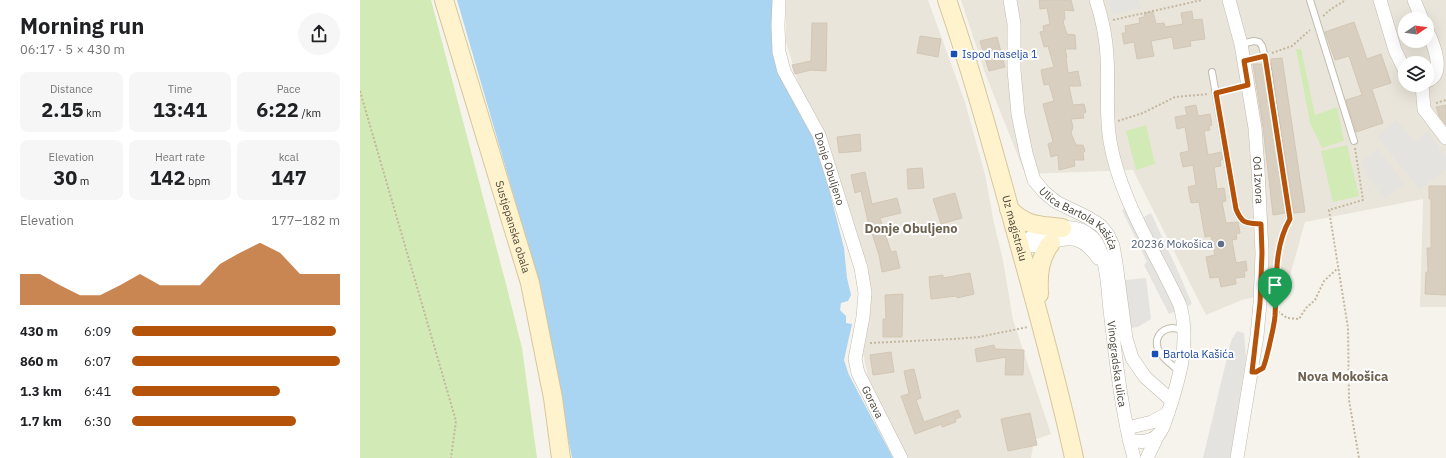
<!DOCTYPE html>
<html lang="en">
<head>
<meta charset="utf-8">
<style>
	body { margin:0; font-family:"IBM Plex Sans",sans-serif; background:#f6f6f6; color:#202124; height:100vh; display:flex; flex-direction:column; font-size:15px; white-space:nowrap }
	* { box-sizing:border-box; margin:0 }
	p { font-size:13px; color:#757577 }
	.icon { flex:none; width:22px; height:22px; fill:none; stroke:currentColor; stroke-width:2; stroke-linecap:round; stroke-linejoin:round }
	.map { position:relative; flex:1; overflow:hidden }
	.panel { display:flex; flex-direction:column; background:#fff; width:360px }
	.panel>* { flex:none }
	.needle { width:26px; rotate:77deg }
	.controls { position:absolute; left:1038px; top:12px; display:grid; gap:8px }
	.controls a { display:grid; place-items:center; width:36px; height:36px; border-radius:50%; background:#fff; box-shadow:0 4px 16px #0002; font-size:20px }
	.pin { position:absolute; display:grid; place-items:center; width:34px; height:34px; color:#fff; margin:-41px -17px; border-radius:50% 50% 50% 0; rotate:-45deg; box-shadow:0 0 4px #0007 }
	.pin .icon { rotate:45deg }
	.round { display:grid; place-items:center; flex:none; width:42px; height:42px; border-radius:21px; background:#f6f6f6 }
	.summary { display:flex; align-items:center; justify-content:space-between; height:68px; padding:0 20px }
	h1 { font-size:22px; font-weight:700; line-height:30px }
	.figures { display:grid; grid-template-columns:repeat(3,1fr); gap:6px; height:68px; padding:4px 20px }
	.figures div { display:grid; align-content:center; border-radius:8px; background:#f6f6f6; text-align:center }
	.figures b { font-size:20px; font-weight:700 }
	.figures small { font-size:11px; font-weight:400 }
	.figures p { font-size:11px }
	.chart { height:112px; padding:8px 20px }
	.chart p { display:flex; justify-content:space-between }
	.chart svg { width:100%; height:72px; margin-top:4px; fill:#b45309; opacity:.7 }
	ul { padding:0 20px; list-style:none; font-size:13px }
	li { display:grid; grid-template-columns:64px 48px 1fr; align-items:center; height:30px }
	li i { height:10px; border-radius:5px; background:#b45309 }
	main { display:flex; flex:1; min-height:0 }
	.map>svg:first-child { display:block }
	.residential { fill:#eae5da; fill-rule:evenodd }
	.green { fill:#d2eab5 }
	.parking { fill:#e5e3e0 }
	.water { fill:#a9d4f2 }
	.building { fill:#d8cfc1; stroke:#d3c7b4 }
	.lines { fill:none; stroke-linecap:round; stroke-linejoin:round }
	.service-casing { stroke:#c2bbae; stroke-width:8 }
	.minor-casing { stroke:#c2bbae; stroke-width:14 }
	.secondary-casing { stroke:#d6c79b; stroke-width:20 }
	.path { stroke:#c4b79f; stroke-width:2; stroke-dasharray:2 2; stroke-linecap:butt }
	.service { stroke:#fff; stroke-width:6 }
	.minor { stroke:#fff; stroke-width:13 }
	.secondary { stroke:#fff3cd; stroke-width:18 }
	.route-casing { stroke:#fff; stroke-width:8 }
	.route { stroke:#b45309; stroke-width:5 }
	.transit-dot { fill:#1a4fb4; stroke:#fff; stroke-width:1.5 }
	.service-dot { fill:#5c6f8a; stroke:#fff; stroke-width:1.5 }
	.labels { text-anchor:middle; stroke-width:4; stroke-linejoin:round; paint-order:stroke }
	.transit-label { font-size:11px; fill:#164399; stroke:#fff; text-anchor:start }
	.street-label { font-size:11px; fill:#4b4439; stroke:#fff }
	.service-label { font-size:11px; fill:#4e5e75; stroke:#fff; text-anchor:end }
	.quarter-label { font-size:13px; font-weight:bold; fill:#6e6250; stroke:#fff }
</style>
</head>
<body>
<main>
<section class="panel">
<div class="summary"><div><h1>Morning run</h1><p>06:17 · 5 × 430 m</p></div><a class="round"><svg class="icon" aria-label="share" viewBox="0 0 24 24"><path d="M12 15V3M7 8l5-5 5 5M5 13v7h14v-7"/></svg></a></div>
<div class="figures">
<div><p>Distance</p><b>2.15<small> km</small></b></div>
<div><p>Time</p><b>13:41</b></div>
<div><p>Pace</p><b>6:22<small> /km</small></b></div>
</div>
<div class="figures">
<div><p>Elevation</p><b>30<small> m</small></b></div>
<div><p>Heart rate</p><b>142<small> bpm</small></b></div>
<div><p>kcal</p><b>147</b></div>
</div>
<div class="chart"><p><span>Elevation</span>177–182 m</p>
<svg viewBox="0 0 160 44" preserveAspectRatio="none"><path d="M0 44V25L10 25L20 32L30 38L40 38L50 32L60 25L70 32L80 32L90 32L100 19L110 12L120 6L130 12L140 25L150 25L160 25V44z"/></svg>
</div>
<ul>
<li><b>430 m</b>6:09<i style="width:98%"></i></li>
<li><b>860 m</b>6:07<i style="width:100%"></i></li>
<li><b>1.3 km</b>6:41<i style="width:71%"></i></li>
<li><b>1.7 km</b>6:30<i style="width:79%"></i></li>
</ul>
</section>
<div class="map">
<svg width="1086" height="458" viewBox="0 0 1086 458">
	<rect width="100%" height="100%" fill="#f6f3ec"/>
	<!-- residential -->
	<g class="residential">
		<path d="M426,0H568L605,102L626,178L633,219L643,260L653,320L691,434L674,440L671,458H548L508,377L503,354L511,300L507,266L441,92L426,42Z"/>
		<path d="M601,0H1086V307H1060L1063,199L945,222L926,290L882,300L846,315L773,170L665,174L625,73ZM1045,19H1067V41H1045ZM1045,63H1067V85H1045Z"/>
	</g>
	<!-- green -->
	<g class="green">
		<path d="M0,0H71L146,284L162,348L177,458H0Z"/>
		<path d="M936,49H941L955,115L977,107L984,141L962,148L950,123Z"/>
		<path d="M786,125L795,164L776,170L766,131Z"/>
		<path d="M987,145L999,196L973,202L961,151Z"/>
	</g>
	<!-- parking -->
	<g class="parking">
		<path d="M748,0H778L781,8L752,14Z"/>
		<path d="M1037,120L1054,142L1067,132L1086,156V169L1060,190L1017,136Z"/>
		<path d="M1018,149L1045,184L1025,199L1005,173L1007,171L1001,162Z"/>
		<path d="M766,207L782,218L791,213L818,271L832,304L809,314L784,265L787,262L762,210Z"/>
		<path d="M786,278L791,319L778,327L770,328L765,280Z"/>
		<path d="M877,331L884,333L886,358L870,458H843L871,341Z"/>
	</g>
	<!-- water -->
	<path class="water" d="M97,0H416L415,52L456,138L484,248L487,278L491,295L488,301L481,303L480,310L486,316V323L492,324L484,360L489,375L533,458H212L177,276Z"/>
	<!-- building -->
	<g class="building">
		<path d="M679,0H711L714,11L704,10L705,18L703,22L707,34L715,35L716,49H705L707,57L706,58L708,73L718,71L721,86H709L713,105L724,104L726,112L723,114L724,118L711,119L713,127L711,133L716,145H723L725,151L723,153L724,160H714L715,166L699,170L698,155L691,157L688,144L693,142L683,104L694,101L689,84L684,85L681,70L694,67L688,46L684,47L680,32L684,31L683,26L690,24L687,8L680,9Z"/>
		<path d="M832,11L833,20L842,19L845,39L830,41L831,46L814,49L812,37L791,41L794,56L777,59L774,42L764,44L762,33H766L765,26L780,23L779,18L784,17L785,13L793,12L796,24L804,23L805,27L823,24L821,13Z"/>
		<path d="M994,22L1007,59L1021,54L1031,83L1012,89L1023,123L996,132L986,100L1002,95L989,56L975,60L965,32Z"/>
		<path d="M452,23H467L466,71L451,70L435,74L432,65L451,61Z"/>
		<path d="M560,36L581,39L578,57L557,53Z"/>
		<path d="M637,37L645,67L629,71L620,41Z"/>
		<path d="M922,58L945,212L934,213L911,64V59Z"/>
		<path d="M893,64H902L904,70L925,213L913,215L903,127Z"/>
		<path d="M836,105L838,116L850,114L852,125L849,126L850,130L844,131L848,155L861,152L863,159L860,161L861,166L854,167L857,189L864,188L866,201L862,202L866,223L878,222L880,233L876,234L877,239L872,240L876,263L886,261L887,271H884L885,277L875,278L876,284L861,287L859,277L850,278L846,257L855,255L851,236L845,237L839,202L831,203L828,187L836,185L833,165L823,167L820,153L829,151L825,127L817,129L815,117L827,115L825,107Z"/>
		<path d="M1086,105V125L1079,116L1076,107Z"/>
		<path d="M500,134L501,151L479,153L477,137Z"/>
		<path d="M562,168L564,188L548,189L547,169Z"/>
		<path d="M505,172L512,204L537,198L541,213L520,218L531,252L536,251L540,268L522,272L519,255L508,221L501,191L495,193L491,175Z"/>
		<path d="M1069,186H1086V295L1065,294L1066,272H1068L1067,248H1071V199H1069Z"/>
		<path d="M595,193L602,218L581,224L573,199Z"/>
		<path d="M610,273L614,294L597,298V296L571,299L569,277L583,275V278Z"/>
		<path d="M543,294L542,337H523V319H526L525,295Z"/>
		<path d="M634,345L635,349L664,350L663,375H645L646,357L617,362L615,349Z"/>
		<path d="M531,352L534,372L513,375L510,355Z"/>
		<path d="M554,369L561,398L556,400L564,422L598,410L601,417L595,419L596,422L582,427V424L555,434L541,396L549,394L544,371Z"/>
		<path d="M670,413L677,445L648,451L641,419Z"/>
	</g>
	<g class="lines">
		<defs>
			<g id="service">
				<path d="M950,0L994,141"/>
				<path d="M881,44L894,41L899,42L902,46L908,69L930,219"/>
				<path d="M852,72L876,209C882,224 886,223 901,224"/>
				<path d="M819,371C812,365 803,359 799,351C793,340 800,329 812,328C816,328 820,329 824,331"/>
			</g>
			<g id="minor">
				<path id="s1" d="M419,0L418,26L419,52L424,71L459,135L501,268L505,293L503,317L495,359L498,373L541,458"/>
				<path id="s2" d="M650,0L654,24V70L658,114L666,153L674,180L684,192L696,202L727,217L741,226L748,235L753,246L756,263L766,338L772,358L785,377L812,401"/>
				<path d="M736,0C742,18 746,37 747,56C749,85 745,113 750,141C760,200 795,251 820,305C830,342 820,377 808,413C805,420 804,429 798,435C790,443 779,442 769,440"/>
				<path id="s3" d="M869,0L881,44L895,128L898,169L902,253L900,303L897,336L877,458"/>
				<path d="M1020,0L1035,50L1045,71"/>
				<path d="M1054,0L1062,19"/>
				<path d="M1067,30C1074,45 1086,74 1067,81"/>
				<path d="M1062,85L1064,109L1086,138"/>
				<path id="s4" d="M659,245C678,231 713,218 732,237C738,242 741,252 743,259C748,275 748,293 750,310C756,360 761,410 774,458"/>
				<path d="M659,245C694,251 712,220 738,258"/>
				<path d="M767,428L792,422L808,413"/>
				<path d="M787,458L798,435"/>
			</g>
			<g id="secondary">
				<path id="s5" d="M84,0L170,283L193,398L201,458"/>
				<path id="s6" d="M587,0C615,81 637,164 660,247C679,317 699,387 714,458"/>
				<path d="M649,209C667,227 679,225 702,228"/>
				<path d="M679,294C678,275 679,258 691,243"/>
			</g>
		</defs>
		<!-- service casing -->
		<use href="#service" class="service-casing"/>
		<!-- minor casing -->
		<use href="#minor" class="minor-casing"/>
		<!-- secondary casing -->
		<use href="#secondary" class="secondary-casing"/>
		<!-- path -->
		<g class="path">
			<path d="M963,16L971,9L986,0"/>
			<path d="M753,20L842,0"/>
			<path d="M912,53L932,46L950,30"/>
			<path d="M0,91L96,421L91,458"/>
			<path d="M863,91L876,88"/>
			<path d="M1076,103L1086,100"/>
			<path d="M758,121L783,113L815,97L849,94"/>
			<path d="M995,148L1003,200L969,210L988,328L989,400L999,458"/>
			<path d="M915,309L927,318L939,319L946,308L955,300L964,281L978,268"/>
			<path d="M510,343L593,339L619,337L668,327"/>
			<path d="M906,359C910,345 914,330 915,316C916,290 913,248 926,225"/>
		</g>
		<!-- service -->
		<use href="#service" class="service"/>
		<!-- minor -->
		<use href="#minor" class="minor"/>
		<!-- secondary -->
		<use href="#secondary" class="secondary"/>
	</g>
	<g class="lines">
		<defs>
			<path id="route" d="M905,56L930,219C913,248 917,284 915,316C914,327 911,337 909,347C907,354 906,361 903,368L896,372H892L900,303L902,253L901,224C886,223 882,224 876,209L856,93L888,85L884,61Z"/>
		</defs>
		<!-- route casing -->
		<use href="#route" class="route-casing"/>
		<!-- route -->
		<use href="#route" class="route"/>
	</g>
	<!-- markers -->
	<g class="transit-dot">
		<rect x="590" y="50" width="8" height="8" rx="2"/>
		<rect x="791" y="350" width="8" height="8" rx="2"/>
	</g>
	<circle class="service-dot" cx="861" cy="244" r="4"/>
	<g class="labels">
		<!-- transit labels -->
		<g class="transit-label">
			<text x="602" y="58">Ispod naselja 1</text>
			<text x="803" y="358">Bartola Kašića</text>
		</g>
		<!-- street labels -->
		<g class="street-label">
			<text dy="4" stroke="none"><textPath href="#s1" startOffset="180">Donje Obuljeno</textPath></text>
			<text dy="4" stroke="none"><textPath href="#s3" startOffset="183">Od Izvora</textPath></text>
			<text dy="4" stroke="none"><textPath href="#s2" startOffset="243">Ulica Bartola Kašića</textPath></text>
			<text dy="4" stroke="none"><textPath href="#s5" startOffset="237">Sustjepanska obala</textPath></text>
			<text dy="4" stroke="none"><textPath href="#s6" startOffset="238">Uz magistralu</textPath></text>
			<text dy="4" stroke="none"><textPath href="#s4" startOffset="210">Vinogradska ulica</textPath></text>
			<text dy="4" stroke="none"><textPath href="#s1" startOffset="423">Gorava</textPath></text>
		</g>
		<!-- service labels -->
		<g class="service-label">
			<text x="853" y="248">20236 Mokošica</text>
		</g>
		<!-- quarter labels -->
		<g class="quarter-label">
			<text x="551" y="233">Donje Obuljeno</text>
			<text x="983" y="381">Nova Mokošica</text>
		</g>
	</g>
</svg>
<div class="controls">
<a><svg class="needle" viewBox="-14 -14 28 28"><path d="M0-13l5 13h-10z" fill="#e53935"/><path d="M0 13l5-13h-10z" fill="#757577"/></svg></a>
<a><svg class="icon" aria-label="layers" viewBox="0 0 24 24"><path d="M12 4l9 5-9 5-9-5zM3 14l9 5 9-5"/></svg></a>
</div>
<div class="pin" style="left:915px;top:309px;background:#1e9e55"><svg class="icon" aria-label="arrive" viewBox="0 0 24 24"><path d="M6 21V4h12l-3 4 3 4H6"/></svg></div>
</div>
</main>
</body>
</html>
